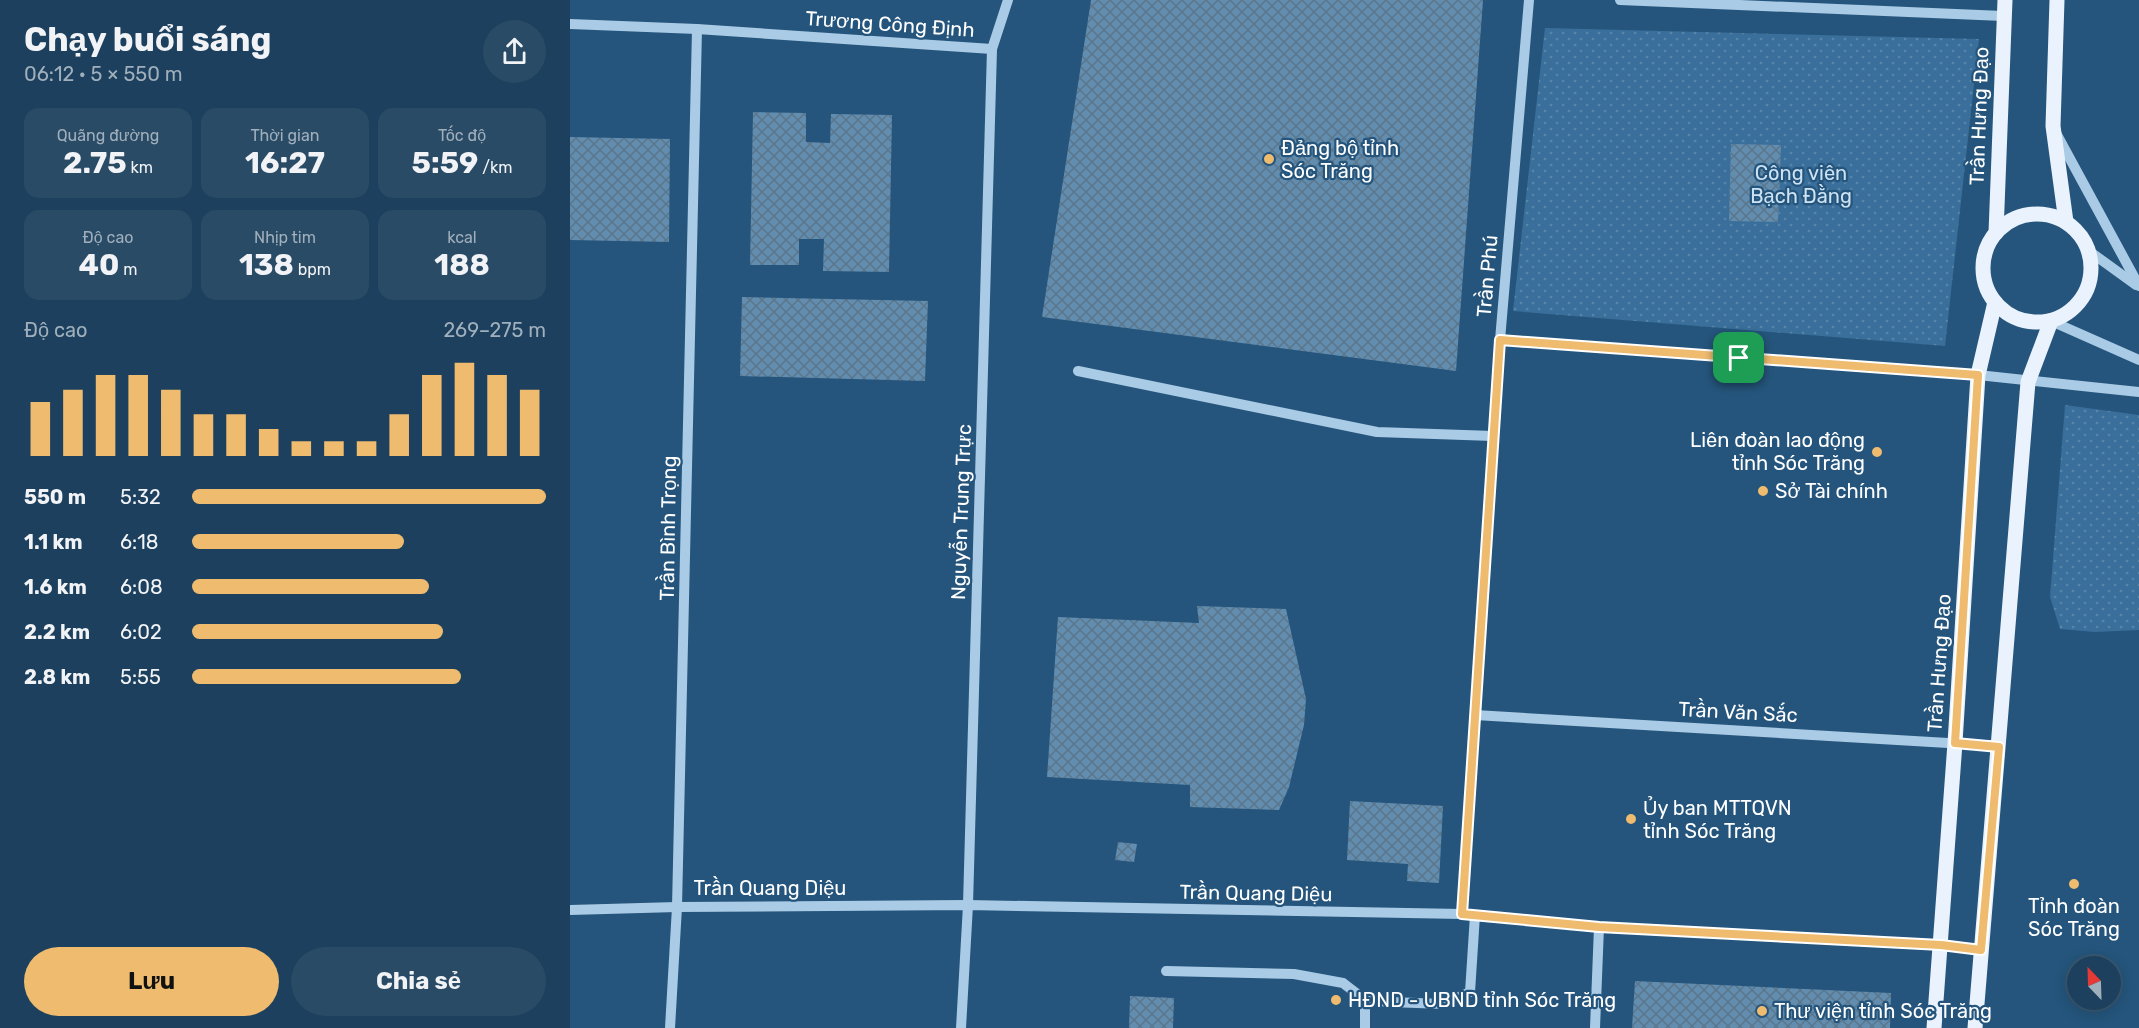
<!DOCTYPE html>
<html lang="vi">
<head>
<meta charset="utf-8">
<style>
	body { margin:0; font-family:Rubik,sans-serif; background:#294b66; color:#f1f3f6; height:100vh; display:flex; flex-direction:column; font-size:22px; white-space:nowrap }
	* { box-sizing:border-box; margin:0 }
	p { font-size:20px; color:#a0afbc }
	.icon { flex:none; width:33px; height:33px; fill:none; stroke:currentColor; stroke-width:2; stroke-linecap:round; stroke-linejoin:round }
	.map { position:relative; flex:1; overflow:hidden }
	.drawer { display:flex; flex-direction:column; background:#1c405d; width:570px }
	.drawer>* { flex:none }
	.needle { width:39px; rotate:337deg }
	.buttons { position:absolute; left:1497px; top:956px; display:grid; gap:12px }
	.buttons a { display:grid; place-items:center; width:54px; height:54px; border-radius:50%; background:#1c405d; box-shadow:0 3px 15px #0003,0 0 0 2px #3a5972; font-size:30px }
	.pin { position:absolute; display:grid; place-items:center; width:51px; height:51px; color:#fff; margin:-26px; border-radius:12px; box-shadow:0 3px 9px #0006 }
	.round { display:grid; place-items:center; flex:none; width:63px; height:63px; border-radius:32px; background:#294b66 }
	.overview { display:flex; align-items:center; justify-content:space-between; height:102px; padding:0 24px }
	h1 { font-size:33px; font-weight:700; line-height:45px }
	.stats { display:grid; grid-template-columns:repeat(3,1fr); gap:9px; height:102px; padding:6px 24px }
	.stats div { display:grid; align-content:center; border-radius:15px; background:#294b66; text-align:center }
	.stats b { font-size:30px; font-weight:700 }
	.stats small { font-size:16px; font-weight:400 }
	.stats p { font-size:16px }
	.chart { height:168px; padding:12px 24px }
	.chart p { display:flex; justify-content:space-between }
	.chart svg { width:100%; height:108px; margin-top:6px; stroke:#eebb6f; stroke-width:6 }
	.cta { display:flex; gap:12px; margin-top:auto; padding:12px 24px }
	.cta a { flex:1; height:69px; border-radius:36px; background:#eebb6f; color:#111; font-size:24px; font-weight:700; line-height:69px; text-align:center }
	.cta a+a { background:#294b66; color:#f1f3f6 }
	ul { padding:0 24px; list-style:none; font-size:20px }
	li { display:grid; grid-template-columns:96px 72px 1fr; align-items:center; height:45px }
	li i { height:15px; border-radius:8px; background:#eebb6f }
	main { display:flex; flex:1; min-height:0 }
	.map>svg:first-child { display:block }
	.park { fill:url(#park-dots) }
	.building { fill:url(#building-cross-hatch) }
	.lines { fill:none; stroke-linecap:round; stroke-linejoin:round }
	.minor { stroke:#aacbe5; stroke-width:10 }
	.major { stroke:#eaf3fd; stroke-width:15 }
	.route-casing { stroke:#fff; stroke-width:12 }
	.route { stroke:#eebb6f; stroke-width:8 }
	.poi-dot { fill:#eebb6f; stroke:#25557c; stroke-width:2 }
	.labels { text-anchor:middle; stroke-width:4.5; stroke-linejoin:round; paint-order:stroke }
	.street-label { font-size:20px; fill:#fff; stroke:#25557c }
	.poi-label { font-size:20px; fill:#fff; stroke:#25557c; text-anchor:start }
	.park-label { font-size:20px; fill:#cde3f4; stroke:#25557c }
</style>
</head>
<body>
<main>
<section class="drawer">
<div class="overview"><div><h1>Chạy buổi sáng</h1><p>06:12 · 5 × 550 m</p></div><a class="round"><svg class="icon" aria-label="share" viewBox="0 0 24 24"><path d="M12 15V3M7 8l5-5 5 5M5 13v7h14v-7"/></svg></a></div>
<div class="stats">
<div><p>Quãng đường</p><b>2.75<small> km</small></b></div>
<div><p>Thời gian</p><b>16:27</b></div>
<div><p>Tốc độ</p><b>5:59<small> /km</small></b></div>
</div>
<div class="stats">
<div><p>Độ cao</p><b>40<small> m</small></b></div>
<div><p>Nhịp tim</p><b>138<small> bpm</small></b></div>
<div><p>kcal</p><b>188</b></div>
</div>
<div class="chart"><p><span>Độ cao</span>269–275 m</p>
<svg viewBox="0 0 160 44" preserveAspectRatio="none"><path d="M5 44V22M15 44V17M25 44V11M35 44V11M45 44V17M55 44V27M65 44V27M75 44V33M85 44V38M95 44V38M105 44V38M115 44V27M125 44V11M135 44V6M145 44V11M155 44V17"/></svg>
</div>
<ul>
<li><b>550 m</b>5:32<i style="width:100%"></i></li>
<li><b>1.1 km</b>6:18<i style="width:60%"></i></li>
<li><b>1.6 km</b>6:08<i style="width:67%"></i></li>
<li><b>2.2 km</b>6:02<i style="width:71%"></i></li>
<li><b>2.8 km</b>5:55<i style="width:76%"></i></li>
</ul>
<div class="cta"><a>Lưu</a><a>Chia sẻ</a></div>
</section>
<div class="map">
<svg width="1569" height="1028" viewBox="0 0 1569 1028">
	<defs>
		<pattern id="park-dots" width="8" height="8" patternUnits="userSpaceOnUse" patternTransform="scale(1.5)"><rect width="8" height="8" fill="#396f9a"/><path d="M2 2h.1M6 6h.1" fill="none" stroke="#5785a9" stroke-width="1.8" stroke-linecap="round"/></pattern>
		<pattern id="building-cross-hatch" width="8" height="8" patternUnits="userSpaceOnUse" patternTransform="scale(1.5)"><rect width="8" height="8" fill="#628daf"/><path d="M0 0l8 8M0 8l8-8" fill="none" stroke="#5a768c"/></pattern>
	</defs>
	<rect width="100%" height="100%" fill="#25557c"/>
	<!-- park -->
	<g class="park">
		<path d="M975,28L1409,39L1375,346L943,311Z"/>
		<path d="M1495,405L1569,415V630L1525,632L1490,629L1480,597Z"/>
	</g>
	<!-- building -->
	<g class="building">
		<path d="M521,0H913L886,371L472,317Z"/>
		<path d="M183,112L236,113V142L260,143L261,114L322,115L319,272L253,271L254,239H229V265H180Z"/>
		<path d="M0,137L100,139L99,242L0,240Z"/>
		<path d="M1161,144L1211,145L1208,222L1159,221Z"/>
		<path d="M172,297L358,301L355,381L170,376Z"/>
		<path d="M627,606L716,609L736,699L734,725L719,787L709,810L620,807V785L477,777L488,617L629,623Z"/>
		<path d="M780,801L873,806L869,883L837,881L838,864L777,860Z"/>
		<path d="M548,842L567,844L564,862L545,860Z"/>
		<path d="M1065,981L1321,993L1320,1028H1062Z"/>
		<path d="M560,996L604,998L603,1028H559Z"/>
	</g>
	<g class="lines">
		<!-- minor -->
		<g class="minor">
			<path d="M1050,0L1433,16"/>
			<path d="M0,24L127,29L422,49"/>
			<path d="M1486,133L1569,286"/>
			<path d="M1519,251L1566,285"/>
			<path d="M1481,321L1569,360"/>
			<path d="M930,340L1408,375L1569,392"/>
			<path d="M508,371L807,432L923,436"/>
			<path d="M905,715L1429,746"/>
			<path d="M0,910L107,907L398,905L892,914L1029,927L1371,945L1411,950"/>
			<path d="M892,914L930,340L959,0"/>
			<path d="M596,971L724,974L773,983L795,1000L820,1002L874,1004L900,992L905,915"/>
			<path d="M100,1028L107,907L127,29"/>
			<path d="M391,1028L398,905L422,49L438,0"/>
			<path d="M795,1028V1000"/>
			<path d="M1025,1028L1029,927"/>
		</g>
		<!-- major -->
		<g class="major">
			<path d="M1487,0L1483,126L1496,222"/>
			<circle cx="1467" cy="268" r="54"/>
			<path d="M1426,233L1435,0"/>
			<path d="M1364,1028L1385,743L1408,375L1425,302"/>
			<path d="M1405,1028L1458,382L1481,321"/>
		</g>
	</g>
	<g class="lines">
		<defs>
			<path id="route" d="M930,340L1408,375L1385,743L1429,747L1411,950L1371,945L1029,927L892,914Z"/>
		</defs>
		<!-- route casing -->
		<use href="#route" class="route-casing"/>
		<!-- route -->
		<use href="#route" class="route"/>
	</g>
	<!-- markers -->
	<g class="poi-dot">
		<circle cx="699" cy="159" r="6"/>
		<circle cx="1307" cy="452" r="6"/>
		<circle cx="1193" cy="491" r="6"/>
		<circle cx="1061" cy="819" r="6"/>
		<circle cx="1504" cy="884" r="6"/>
		<circle cx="766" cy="1000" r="6"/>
		<circle cx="1192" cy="1011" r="6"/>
	</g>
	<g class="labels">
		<!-- street labels -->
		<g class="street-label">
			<text transform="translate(320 24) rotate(4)" y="7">Trương Công Định</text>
			<text transform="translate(1409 116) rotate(-88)" y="7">Trần Hưng Đạo</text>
			<text transform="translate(917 276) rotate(-85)" y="7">Trần Phú</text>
			<text transform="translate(391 512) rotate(-88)" y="7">Nguyễn Trung Trực</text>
			<text transform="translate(98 528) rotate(-89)" y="7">Trần Bình Trọng</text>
			<text transform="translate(1369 663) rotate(-86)" y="7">Trần Hưng Đạo</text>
			<text transform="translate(1168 712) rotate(3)" y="7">Trần Văn Sắc</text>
			<text x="200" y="895">Trần Quang Diệu</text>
			<text transform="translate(686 893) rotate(1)" y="7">Trần Quang Diệu</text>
		</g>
		<!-- poi labels -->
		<g class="poi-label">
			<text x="711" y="155">Đảng bộ tỉnh<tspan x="711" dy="23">Sóc Trăng</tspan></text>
			<text x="1295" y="447" text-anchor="end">Liên đoàn lao động<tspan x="1295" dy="23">tỉnh Sóc Trăng</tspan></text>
			<text x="1205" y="498">Sở Tài chính</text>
			<text x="1073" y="815">Ủy ban MTTQVN<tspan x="1073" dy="23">tỉnh Sóc Trăng</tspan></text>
			<text x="1504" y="913" text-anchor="middle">Tỉnh đoàn<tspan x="1504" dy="23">Sóc Trăng</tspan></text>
			<text x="778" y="1007">HĐND - UBND tỉnh Sóc Trăng</text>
			<text x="1204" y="1018">Thư viện tỉnh Sóc Trăng</text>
		</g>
		<!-- park labels -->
		<g class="park-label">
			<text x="1231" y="180">Công viên<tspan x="1231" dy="23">Bạch Đằng</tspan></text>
		</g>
	</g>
</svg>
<div class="buttons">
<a><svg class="needle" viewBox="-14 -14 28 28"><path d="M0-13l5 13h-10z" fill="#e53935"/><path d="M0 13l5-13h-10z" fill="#a0afbc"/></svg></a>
</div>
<div class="pin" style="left:1169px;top:358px;background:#1e9e55"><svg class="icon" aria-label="arrive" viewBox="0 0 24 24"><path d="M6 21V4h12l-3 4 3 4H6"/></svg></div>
</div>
</main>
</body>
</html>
